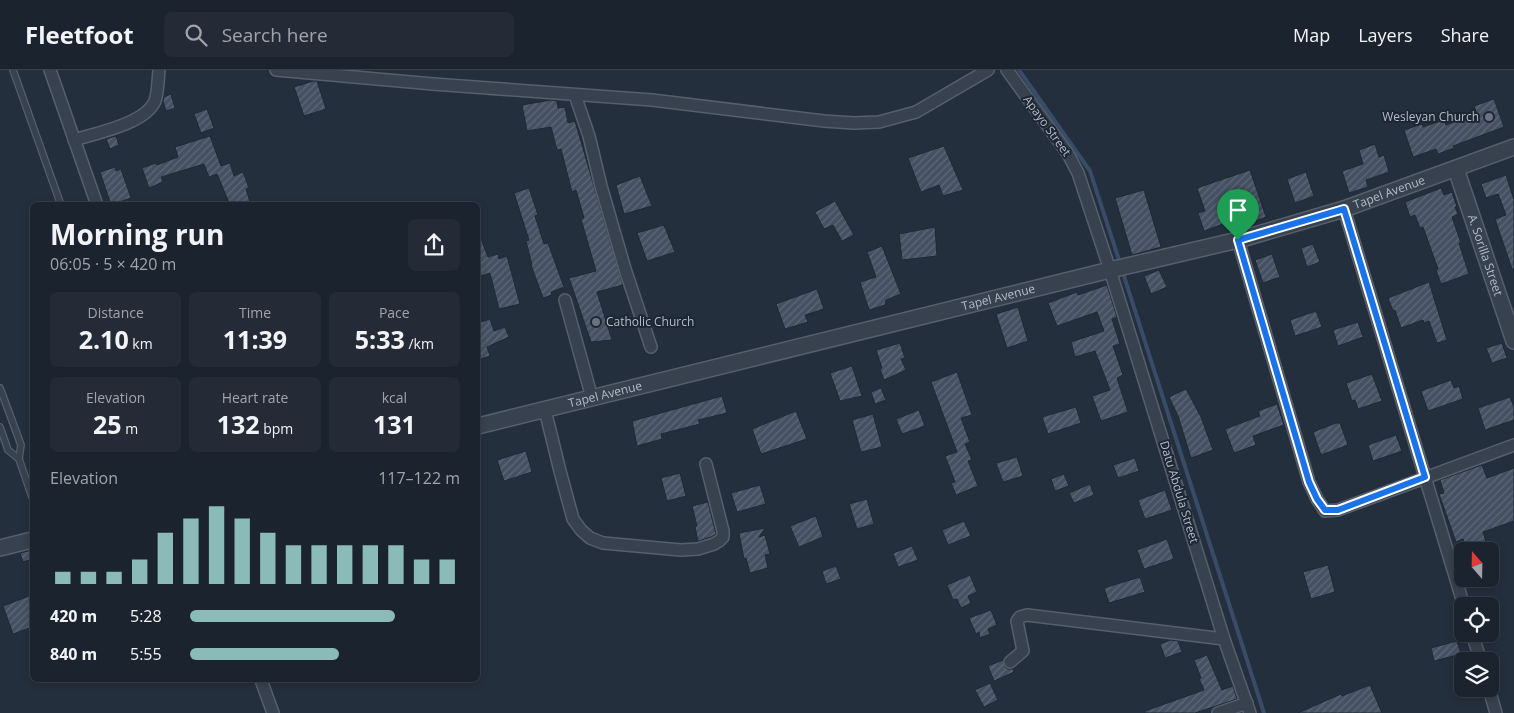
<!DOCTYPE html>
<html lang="en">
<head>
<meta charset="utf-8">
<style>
	body { margin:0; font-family:"Open Sans",sans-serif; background:#242b36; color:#f1f3f6; height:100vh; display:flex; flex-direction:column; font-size:19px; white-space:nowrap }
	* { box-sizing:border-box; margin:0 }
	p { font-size:16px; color:#a0a4aa }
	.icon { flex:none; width:28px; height:28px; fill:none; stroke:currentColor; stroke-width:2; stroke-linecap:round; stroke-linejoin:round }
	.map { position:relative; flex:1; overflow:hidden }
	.sheet { position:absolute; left:30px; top:132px; width:450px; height:480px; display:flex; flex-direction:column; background:#1b232e; border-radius:8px; box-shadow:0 2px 8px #0003,0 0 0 1px #39404a }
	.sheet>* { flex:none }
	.needle { width:32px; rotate:340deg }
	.fabs { position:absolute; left:1454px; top:472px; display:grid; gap:10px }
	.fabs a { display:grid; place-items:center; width:45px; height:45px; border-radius:8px; background:#1b232e; box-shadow:0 2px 8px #0003,0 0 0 1px #39404a; font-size:25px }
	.pin { position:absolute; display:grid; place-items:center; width:42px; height:42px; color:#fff; margin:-51px -21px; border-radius:50% 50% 50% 0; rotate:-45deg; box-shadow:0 0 5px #0007 }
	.pin .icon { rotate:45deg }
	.round { display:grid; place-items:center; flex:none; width:52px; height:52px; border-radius:8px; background:#242b36 }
	.overview { display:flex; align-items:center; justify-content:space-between; height:85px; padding:0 20px }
	h1 { font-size:28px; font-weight:700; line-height:38px }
	.stats { display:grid; grid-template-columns:repeat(3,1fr); gap:8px; height:85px; padding:5px 20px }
	.stats div { display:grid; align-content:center; border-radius:8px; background:#242b36; text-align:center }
	.stats b { font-size:25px; font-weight:700 }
	.stats small { font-size:14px; font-weight:400 }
	.stats p { font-size:14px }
	.chart { height:140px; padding:10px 20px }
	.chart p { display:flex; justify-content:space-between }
	.chart svg { width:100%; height:90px; margin-top:5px; stroke:#8bbbb9; stroke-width:6 }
	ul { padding:0 20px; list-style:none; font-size:16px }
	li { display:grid; grid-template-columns:80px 60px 1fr; align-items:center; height:38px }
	li i { height:12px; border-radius:6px; background:#8bbbb9 }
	header { display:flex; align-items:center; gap:30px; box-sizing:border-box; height:70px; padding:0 25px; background:#1b232e; border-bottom:1px solid #39404a }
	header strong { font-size:24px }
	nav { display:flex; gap:28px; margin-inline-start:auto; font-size:18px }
	.search { width:350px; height:45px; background:#242b36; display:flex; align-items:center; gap:12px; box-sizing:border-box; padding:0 18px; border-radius:8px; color:#a0a4aa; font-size:19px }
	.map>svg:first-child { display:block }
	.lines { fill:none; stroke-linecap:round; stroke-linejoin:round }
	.stream { stroke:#394c67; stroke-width:4 }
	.building { fill:url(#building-hatch); stroke:#1f2835 }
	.service-casing { stroke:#565f6c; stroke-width:8 }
	.minor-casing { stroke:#565f6c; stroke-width:14 }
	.tertiary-casing { stroke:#565f6c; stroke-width:18 }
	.service { stroke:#38414e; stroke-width:5.5 }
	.minor { stroke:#38414e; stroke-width:11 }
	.tertiary { stroke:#38414e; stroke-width:15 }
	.route-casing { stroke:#fff; stroke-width:10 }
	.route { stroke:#1a73e8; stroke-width:6 }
	.worship-dot { fill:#6b7280; stroke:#1d2633; stroke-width:2 }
	.labels { text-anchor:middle; stroke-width:4; stroke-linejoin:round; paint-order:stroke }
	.poi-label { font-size:12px; fill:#b4bcc9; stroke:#1d2633; text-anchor:end }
	.street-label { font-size:12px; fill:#b4bcc9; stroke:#1d2633 }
</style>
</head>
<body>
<header>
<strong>Fleetfoot</strong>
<div class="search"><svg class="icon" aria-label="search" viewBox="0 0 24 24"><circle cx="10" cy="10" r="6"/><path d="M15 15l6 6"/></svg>Search here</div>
<nav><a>Map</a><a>Layers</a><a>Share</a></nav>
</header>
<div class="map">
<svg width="1514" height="643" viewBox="0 0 1514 643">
	<defs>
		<pattern id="building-hatch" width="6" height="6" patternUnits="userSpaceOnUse" patternTransform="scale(1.25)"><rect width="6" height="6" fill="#455162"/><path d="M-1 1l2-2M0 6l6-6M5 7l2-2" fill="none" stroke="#5d6877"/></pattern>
	</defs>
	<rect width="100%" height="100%" fill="#242f3e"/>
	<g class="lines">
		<!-- stream -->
		<g class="stream">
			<path d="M1019,0L1090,101L1120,193"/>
			<path d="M1122,200L1264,643"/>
		</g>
	</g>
	<!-- building -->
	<g class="building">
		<path d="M313,11H317L326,39L304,46L294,17Z"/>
		<path d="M171,24L175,38L166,41L163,31L164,27Z"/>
		<path d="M1494,29L1504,57L1453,76L1454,78L1438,84L1436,79L1413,87L1404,60L1422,54L1423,57L1444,50L1446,55L1477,44L1474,36Z"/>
		<path d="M551,30L557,31L558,38L565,37L568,53L575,51L623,215L597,222L612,270L591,272L569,208L596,201L581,149L584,148L576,120L572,122L561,79L557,80L551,57L527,61L522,35Z"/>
		<path d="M207,39L214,58L201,63L194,44Z"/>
		<path d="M116,66L119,75L110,79L106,69Z"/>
		<path d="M210,66L221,96L230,93L234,106L243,102L249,118L246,119L251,135H230L217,104L209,107L204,94L161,107L163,112L149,118L142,98L156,93L157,95L178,87L175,77Z"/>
		<path d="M1375,74L1379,87L1384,85L1389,102L1366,110L1368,117L1349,123L1342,101L1363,94L1359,80Z"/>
		<path d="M944,76L963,120L943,126L939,115L921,122L908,88Z"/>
		<path d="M115,97L116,101L121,99L131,128L111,135L100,102Z"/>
		<path d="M1250,100L1266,147L1248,154L1245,146L1204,161L1198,143L1205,141L1197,118Z"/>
		<path d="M1306,102L1314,126L1295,133L1287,109Z"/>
		<path d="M1506,105L1514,130V199H1512L1495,149L1506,145L1498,124L1486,128L1481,114Z"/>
		<path d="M640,106L652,136L624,144L616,115Z"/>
		<path d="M529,118L538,145L535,146L544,174L548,173L564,217L551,222L552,225L543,228L531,195H532L526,171L529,170L514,123Z"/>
		<path d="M1441,118L1444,125L1452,122L1457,137H1455L1458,144L1452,147L1461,173H1459L1469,204L1441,214L1436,200L1438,199L1423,157L1420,158L1415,145L1410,147L1405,132Z"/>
		<path d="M1144,120L1161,177L1132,185L1115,128Z"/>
		<path d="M835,131L854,165L842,171L833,155L824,159L815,142Z"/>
		<path d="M664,155L675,182L647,191L637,163Z"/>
		<path d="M935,157L937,186L902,190L899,164Z"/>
		<path d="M478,163H479L488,187L498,184L499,189L507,186L520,234L499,239L490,203L481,206L478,194Z"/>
		<path d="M1313,174L1320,192L1307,197L1301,178Z"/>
		<path d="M882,176L901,224L886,230L885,235L869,240L860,212L876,207L867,182Z"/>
		<path d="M1272,184L1280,207L1263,213L1255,190Z"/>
		<path d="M1159,200L1167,217L1151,224L1144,206Z"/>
		<path d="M1429,212L1447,270L1437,273L1429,251L1424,253L1423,250L1401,258L1395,240L1393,241L1388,228Z"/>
		<path d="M1107,215L1117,247L1112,249L1120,274L1113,276L1123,305L1117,308L1128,342L1101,351L1092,326L1110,320L1095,281L1075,287L1071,272L1104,261L1097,242L1057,256L1048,233L1077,222L1078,225Z"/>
		<path d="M817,219L824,239L805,245L808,252L785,259L776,234Z"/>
		<path d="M1018,237L1028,271L1007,278L996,244Z"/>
		<path d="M1316,241L1322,257L1295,266L1290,250Z"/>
		<path d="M490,249L494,261L505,257L509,267L487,277L490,286L478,290V253Z"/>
		<path d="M1358,252L1363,267L1338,276L1333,260Z"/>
		<path d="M900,273L905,288L901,289L906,300L884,310L880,299L882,298L876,280Z"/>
		<path d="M1502,273L1507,288L1492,293L1486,278Z"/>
		<path d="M852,296L862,326L840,331L830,303Z"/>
		<path d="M957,302L972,345L961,348L970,372L965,374L972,390L968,391L978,416L956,425L951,413L955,412L945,386L957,382L931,312Z"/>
		<path d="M1372,304L1382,331L1358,339L1355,330L1352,331L1346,313Z"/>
		<path d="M1451,310L1454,318L1459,316L1463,329L1428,341L1421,321Z"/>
		<path d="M881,318L886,330L875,334L871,322Z"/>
		<path d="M1186,319L1201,347L1213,380L1191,388L1178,346L1169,327Z"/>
		<path d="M722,326L727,343L698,350L700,354L661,364L662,369L637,376L632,351Z"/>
		<path d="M1510,327L1514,337V350L1485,360L1478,338Z"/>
		<path d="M1277,334L1284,355L1253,366L1256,375L1234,383L1225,359L1260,346L1258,341Z"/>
		<path d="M1076,337L1081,353L1048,364L1042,347Z"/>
		<path d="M919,340L925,356L902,364L896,349Z"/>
		<path d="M796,341L807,369L761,384L752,359Z"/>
		<path d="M873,344L882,377L861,382L852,350Z"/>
		<path d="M1336,353H1340L1348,375L1321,385L1313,362Z"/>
		<path d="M1396,365L1402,381L1373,391L1368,375Z"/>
		<path d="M526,381L532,402L504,411L497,390Z"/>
		<path d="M1017,387L1023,406L1003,412L996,393Z"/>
		<path d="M1135,388L1139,401L1118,408L1113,395Z"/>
		<path d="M1482,395L1487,408L1514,398V451L1483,462L1489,481H1467L1463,469L1456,472L1439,424L1444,423L1440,410Z"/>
		<path d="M680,403L686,426L667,431L661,408Z"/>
		<path d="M1064,404L1069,416L1055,421L1051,409Z"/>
		<path d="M1090,414L1094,425L1074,433L1069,423Z"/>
		<path d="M760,415L766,434L737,442L731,423Z"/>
		<path d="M1165,420L1172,440L1145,449L1138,430Z"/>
		<path d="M867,429L874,454L857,459L849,434Z"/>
		<path d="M708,432L716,464L711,467L698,471L695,457L697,456L692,436Z"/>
		<path d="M816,446L823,467L799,477L790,456Z"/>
		<path d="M964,451L971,466L948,475L942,460Z"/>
		<path d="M765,458L759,467L765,465L770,484L765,485L768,498L750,503L746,488L744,489L739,463Z"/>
		<path d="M1167,469L1174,489L1144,499L1137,480Z"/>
		<path d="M912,476L918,490L898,497L893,483Z"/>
		<path d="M32,480V489L23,492L20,483Z"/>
		<path d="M1328,495L1335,522L1311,529L1303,502Z"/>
		<path d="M836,496L841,509L826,514L822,501Z"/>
		<path d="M970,505L977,522L968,526L971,533L961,538L957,529L953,530L947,515Z"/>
		<path d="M1140,507L1145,522L1109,533L1104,518Z"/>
		<path d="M32,525V557L13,564L3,536Z"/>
		<path d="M991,540L997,555L988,559L990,564L980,568L979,562L976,564L969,548Z"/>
		<path d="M1171,570L1178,571L1182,582L1165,588L1160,574Z"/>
		<path d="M1457,571L1461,584L1434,591L1431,578Z"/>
		<path d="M1207,585L1222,620L1233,616L1237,629L1195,643H1145V641L1204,620L1199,609L1201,608L1194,590Z"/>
		<path d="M1003,590L1005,597L1008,599H1013L1014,602L994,611L988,596Z"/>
		<path d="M990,613L998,630L984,637L975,620Z"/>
		<path d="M1370,615L1382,643H1298L1341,624L1342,626Z"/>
	</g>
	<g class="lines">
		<defs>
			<g id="service">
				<path d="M13,0L61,135"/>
				<path d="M0,318L21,375L19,389L32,427"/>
				<path d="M0,357L8,380L19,389"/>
			</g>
			<g id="minor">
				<path d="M50,0L97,135"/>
				<path d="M276,0L433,14L652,30L824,51L854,53L879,52L916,42L988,0"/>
				<path d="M1007,0L1068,84L1078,103L1110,200L1224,569L1250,643"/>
				<path d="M575,25L589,66L601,116L625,199L651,277"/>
				<path d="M74,70C96,63 145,54 155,31C158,22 158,10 159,0"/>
				<path d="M1344,139L1464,536"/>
				<path d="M1238,170L1309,412L1317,429L1325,441L1338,440L1514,375"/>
				<path d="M565,230L592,328"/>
				<path d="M545,340L560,401L573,449L581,460L590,468L603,473L681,480L698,479L714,474L719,471L723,467V461L706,394"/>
				<path d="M1472,564L1481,591"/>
				<path d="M1010,592L1023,581L1017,551L1020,547L1027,545L1224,569"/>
				<path d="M261,610L273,643"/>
				<path d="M1489,619L1496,643"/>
				<path d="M1218,643L1247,633"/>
			</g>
			<g id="tertiary">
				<path id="s1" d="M1456,99L1514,271"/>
				<path id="s2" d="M478,356L1110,200L1238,170L1344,139L1514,77"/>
				<path d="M0,478L32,470"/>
			</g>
		</defs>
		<!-- service casing -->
		<use href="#service" class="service-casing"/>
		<!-- minor casing -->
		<use href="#minor" class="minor-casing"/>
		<!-- tertiary casing -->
		<use href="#tertiary" class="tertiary-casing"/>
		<!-- service -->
		<use href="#service" class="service"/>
		<!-- minor -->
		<use href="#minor" class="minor"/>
		<!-- tertiary -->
		<use href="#tertiary" class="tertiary"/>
	</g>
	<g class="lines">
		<defs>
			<path id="route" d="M1344,139L1425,407L1338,440H1325L1317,429L1309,412L1238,170Z"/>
		</defs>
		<!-- route casing -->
		<use href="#route" class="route-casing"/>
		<!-- route -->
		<use href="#route" class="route"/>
	</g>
	<!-- markers -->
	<g class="worship-dot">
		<circle cx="1489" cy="47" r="5"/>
		<circle cx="596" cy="252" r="5"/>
	</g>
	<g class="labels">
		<!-- poi labels -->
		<g class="poi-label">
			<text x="1479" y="51">Wesleyan Church</text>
			<text x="606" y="256" text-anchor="start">Catholic Church</text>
		</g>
		<!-- street labels -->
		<g class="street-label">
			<text transform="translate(1047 56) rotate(54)" y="4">Apayo Street</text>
			<text dy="4" stroke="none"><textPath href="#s2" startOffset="941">Tapel Avenue</textPath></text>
			<text dy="4" stroke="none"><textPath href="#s1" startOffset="91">A. Sorilla Street</textPath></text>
			<text dy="4" stroke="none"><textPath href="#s2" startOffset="536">Tapel Avenue</textPath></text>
			<text dy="4" stroke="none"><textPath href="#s2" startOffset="131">Tapel Avenue</textPath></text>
			<text transform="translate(1179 422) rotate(73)" y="4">Datu Abdula Street</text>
		</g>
	</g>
</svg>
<div class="fabs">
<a><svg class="needle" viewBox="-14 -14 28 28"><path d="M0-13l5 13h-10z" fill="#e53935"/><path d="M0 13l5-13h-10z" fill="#a0a4aa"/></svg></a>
<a><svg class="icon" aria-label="locate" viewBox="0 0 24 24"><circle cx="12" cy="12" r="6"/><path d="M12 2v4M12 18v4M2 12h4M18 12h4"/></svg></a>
<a><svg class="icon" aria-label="layers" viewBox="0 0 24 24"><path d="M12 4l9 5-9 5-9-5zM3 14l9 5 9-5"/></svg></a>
</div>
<div class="pin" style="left:1238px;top:170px;background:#1e9e55"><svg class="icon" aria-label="arrive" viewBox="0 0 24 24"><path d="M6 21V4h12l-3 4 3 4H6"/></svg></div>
<section class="sheet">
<div class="overview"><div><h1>Morning run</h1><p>06:05 · 5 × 420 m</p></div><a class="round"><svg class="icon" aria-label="share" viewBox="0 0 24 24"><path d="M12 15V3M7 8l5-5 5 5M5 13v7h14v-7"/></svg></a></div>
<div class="stats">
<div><p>Distance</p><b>2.10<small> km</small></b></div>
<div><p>Time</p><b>11:39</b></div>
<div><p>Pace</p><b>5:33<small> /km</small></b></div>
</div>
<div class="stats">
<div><p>Elevation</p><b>25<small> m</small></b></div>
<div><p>Heart rate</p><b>132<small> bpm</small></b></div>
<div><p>kcal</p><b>131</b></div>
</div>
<div class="chart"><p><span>Elevation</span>117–122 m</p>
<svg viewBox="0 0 160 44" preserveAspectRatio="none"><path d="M5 44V38M15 44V38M25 44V38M35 44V32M45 44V19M55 44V12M65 44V6M75 44V12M85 44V19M95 44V25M105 44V25M115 44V25M125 44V25M135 44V25M145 44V32M155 44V32"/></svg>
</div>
<ul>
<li><b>420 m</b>5:28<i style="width:76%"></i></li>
<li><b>840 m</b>5:55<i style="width:55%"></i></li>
</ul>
</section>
</div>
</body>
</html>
